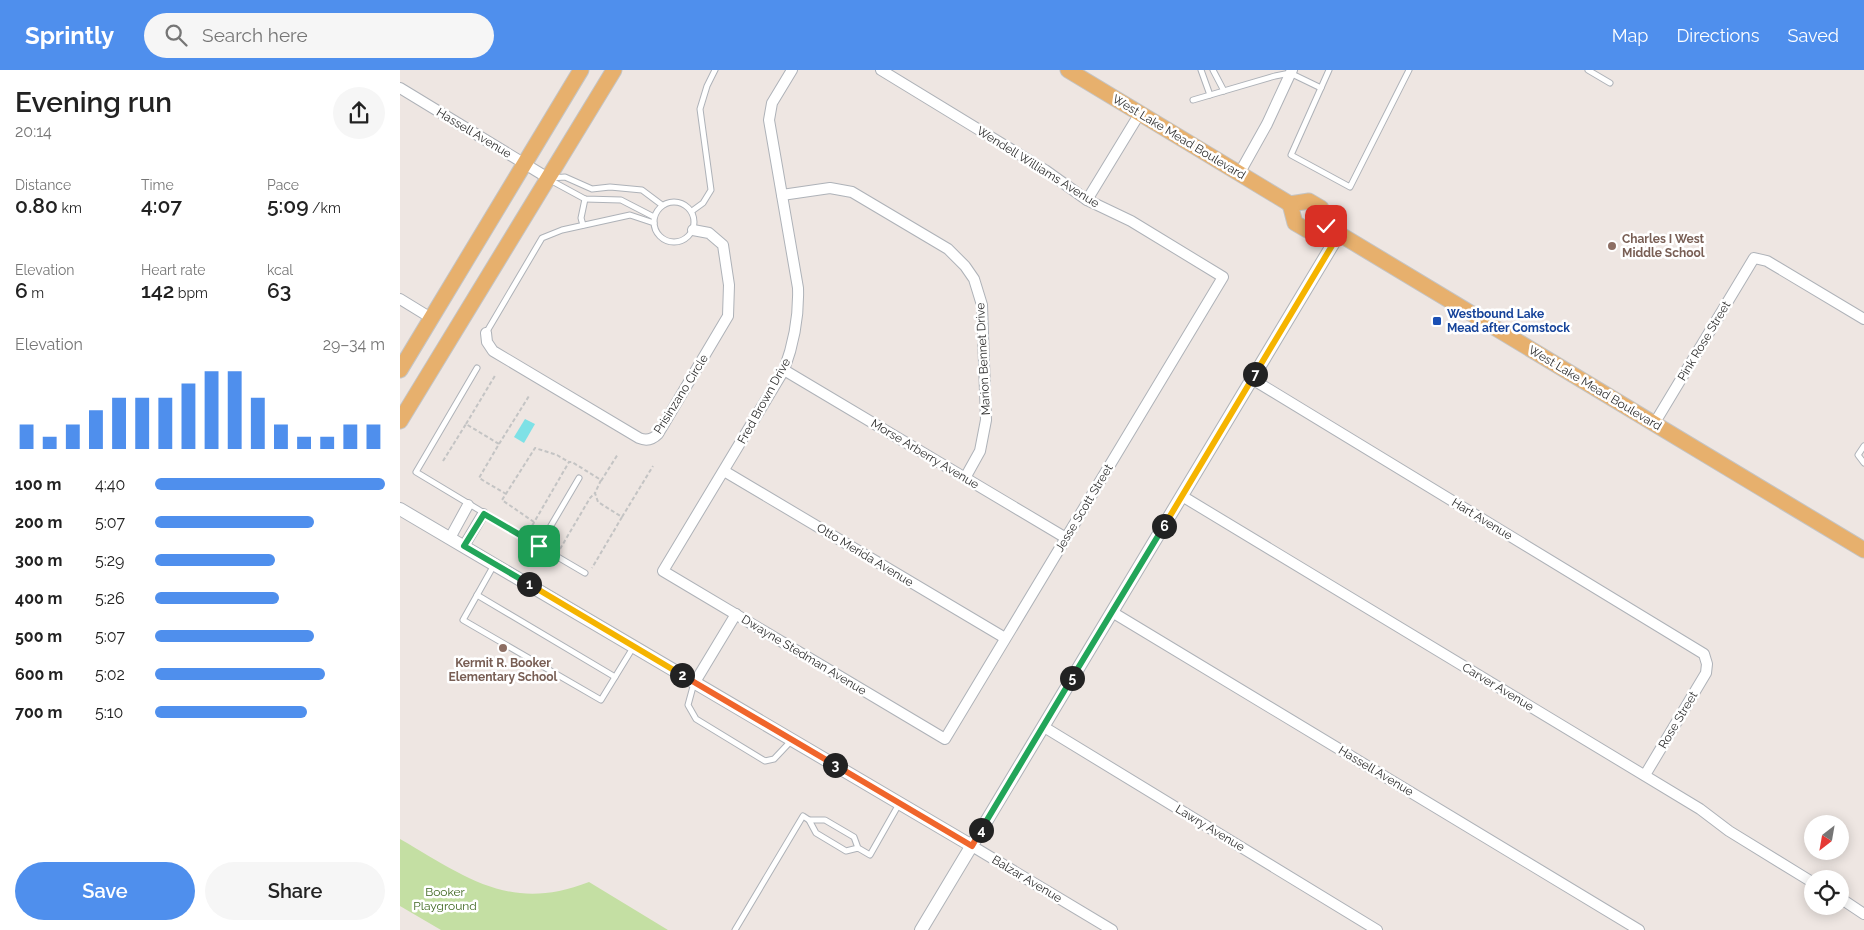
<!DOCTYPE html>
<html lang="en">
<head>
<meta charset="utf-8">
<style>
	body { margin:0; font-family:Raleway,sans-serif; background:#f6f6f6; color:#222; height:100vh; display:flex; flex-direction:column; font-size:19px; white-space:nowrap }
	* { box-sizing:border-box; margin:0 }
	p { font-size:16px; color:#767676 }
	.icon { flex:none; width:28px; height:28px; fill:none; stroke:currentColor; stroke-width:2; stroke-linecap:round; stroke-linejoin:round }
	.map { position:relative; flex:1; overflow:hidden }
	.details { display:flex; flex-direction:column; background:#fff; width:400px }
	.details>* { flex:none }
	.needle { width:32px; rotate:211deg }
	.tools { position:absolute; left:1404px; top:745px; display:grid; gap:10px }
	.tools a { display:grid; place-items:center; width:45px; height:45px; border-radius:50%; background:#fff; box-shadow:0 2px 12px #0003; font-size:25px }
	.pin { position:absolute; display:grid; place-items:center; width:42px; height:42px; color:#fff; margin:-21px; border-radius:10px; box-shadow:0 2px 8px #0006 }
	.km { position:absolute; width:25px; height:25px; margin:-12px; border-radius:50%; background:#222; color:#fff; font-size:14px; line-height:25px; text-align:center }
	.round { display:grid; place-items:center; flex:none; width:52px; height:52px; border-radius:26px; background:#f6f6f6 }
	.overview { display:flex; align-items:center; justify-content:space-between; height:85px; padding:0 15px }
	h1 { font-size:28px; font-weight:600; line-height:38px }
	.figures { display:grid; grid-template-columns:repeat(3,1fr); gap:8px; height:85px; padding:5px 15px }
	.figures div { display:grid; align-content:center }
	.figures b { font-size:21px; font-weight:600 }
	.figures small { font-size:14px; font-weight:400 }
	.figures p { font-size:14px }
	.chart { height:140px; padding:10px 15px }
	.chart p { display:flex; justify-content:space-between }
	.chart svg { width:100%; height:90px; margin-top:5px; stroke:#4f8fed; stroke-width:6 }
	.primary-button { display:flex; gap:10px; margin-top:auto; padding:10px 15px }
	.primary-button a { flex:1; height:58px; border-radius:30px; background:#4f8fed; color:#fff; font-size:20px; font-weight:600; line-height:58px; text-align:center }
	.primary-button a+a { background:#f6f6f6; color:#222 }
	ul { padding:0 15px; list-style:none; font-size:16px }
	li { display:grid; grid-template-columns:80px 60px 1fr; align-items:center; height:38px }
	li i { height:12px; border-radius:6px; background:#4f8fed }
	header { display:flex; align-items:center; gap:30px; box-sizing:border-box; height:70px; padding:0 25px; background:#4f8fed; color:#fff }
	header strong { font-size:24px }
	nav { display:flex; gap:28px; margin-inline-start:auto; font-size:18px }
	.search { width:350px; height:45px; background:#f6f6f6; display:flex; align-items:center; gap:12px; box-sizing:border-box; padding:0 18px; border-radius:28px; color:#767676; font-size:19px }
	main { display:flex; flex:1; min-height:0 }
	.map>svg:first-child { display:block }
	.green { fill:#c4dfa3 }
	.water { fill:#7ee1e6 }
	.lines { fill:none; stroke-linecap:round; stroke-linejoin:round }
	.service-casing { stroke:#aeb2b8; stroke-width:7 }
	.minor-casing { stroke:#aeb2b8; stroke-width:12 }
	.tertiary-casing { stroke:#aeb2b8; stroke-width:14 }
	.primary-casing { stroke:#c4c4c4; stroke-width:17 }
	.path { stroke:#c4c4c4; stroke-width:2; stroke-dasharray:4 2.5; stroke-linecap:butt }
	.service { stroke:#fff; stroke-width:5 }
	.minor { stroke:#fff; stroke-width:10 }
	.tertiary { stroke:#fff; stroke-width:12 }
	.primary { stroke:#e7b06d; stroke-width:15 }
	.split-1-casing { stroke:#fff; stroke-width:10 }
	.split-2-casing { stroke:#fff; stroke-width:10 }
	.split-3-casing { stroke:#fff; stroke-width:10 }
	.split-4-casing { stroke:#fff; stroke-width:10 }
	.split-5-casing { stroke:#fff; stroke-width:10 }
	.split-6-casing { stroke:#fff; stroke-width:10 }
	.split-7-casing { stroke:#fff; stroke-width:10 }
	.split-8-casing { stroke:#fff; stroke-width:10 }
	.split-1 { stroke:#22a559; stroke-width:6 }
	.split-2 { stroke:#f5b400; stroke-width:6 }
	.split-3 { stroke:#f0652b; stroke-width:6 }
	.split-4 { stroke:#f0652b; stroke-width:6 }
	.split-5 { stroke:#22a559; stroke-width:6 }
	.split-6 { stroke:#22a559; stroke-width:6 }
	.split-7 { stroke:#f5b400; stroke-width:6 }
	.split-8 { stroke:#f5b400; stroke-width:6 }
	.education-dot { fill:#8d6e63; stroke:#fff; stroke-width:2 }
	.transit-dot { fill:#1a4fb4; stroke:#fff; stroke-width:2 }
	.labels { text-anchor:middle; stroke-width:5; stroke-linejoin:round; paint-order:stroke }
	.street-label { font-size:12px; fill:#2e2e2e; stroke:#fff }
	.education-label { font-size:12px; font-weight:bold; fill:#785e54; stroke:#fff; text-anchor:start }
	.transit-label { font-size:12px; font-weight:bold; fill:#164399; stroke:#fff; text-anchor:start }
	.park-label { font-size:12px; fill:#3f6721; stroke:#fff }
</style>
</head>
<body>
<header>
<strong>Sprintly</strong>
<div class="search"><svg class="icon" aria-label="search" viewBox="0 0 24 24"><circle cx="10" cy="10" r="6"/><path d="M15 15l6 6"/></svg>Search here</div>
<nav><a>Map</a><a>Directions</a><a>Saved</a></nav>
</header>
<main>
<section class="details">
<div class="overview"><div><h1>Evening run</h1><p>20:14</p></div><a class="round"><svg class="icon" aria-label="share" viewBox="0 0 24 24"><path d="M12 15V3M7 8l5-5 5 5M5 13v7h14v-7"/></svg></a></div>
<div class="figures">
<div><p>Distance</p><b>0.80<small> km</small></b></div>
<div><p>Time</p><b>4:07</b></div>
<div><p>Pace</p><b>5:09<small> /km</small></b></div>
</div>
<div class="figures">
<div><p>Elevation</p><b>6<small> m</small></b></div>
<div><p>Heart rate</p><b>142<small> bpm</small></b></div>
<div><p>kcal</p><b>63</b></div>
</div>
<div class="chart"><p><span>Elevation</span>29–34 m</p>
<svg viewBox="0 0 160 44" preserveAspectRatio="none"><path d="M5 44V32M15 44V38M25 44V32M35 44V25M45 44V19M55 44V19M65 44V19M75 44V12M85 44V6M95 44V6M105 44V19M115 44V32M125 44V38M135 44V38M145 44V32M155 44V32"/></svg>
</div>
<ul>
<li><b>100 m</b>4:40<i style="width:100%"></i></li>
<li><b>200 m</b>5:07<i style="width:69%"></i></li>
<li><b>300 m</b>5:29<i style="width:52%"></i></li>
<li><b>400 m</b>5:26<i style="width:54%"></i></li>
<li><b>500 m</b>5:07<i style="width:69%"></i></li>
<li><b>600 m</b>5:02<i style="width:74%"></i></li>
<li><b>700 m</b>5:10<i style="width:66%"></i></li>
</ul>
<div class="primary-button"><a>Save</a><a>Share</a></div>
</section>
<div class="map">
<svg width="1464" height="860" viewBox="0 0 1464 860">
	<rect width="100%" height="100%" fill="#eee6e2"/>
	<!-- green -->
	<path class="green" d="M0,769C66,807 110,843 189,812L268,860H41L0,836Z"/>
	<!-- water -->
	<path class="water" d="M125,349L135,354L124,373L114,367Z"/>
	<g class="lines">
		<defs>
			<g id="service">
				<path d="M801,0L810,25"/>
				<path d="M813,0L824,21"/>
				<path d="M929,0L891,85L950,117L1009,0"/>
				<path d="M1188,0L1210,13"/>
				<path d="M793,30L875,6L890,3L921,18"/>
				<path d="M151,108L165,107L192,119L210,117L242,120L262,135"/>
				<path d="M150,110L185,129L221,130L254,147"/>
				<circle cx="274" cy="152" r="20"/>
				<path d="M292,141L303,133L311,120L300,39L307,16L315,0"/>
				<path d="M183,155L181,148L185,129"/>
				<path d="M86,263L142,168L162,160L230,145L254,153"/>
				<path d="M77,298L16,402L139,476"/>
				<path d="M1464,376L1458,385L1464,393"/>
				<path d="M179,408L139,476L185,503"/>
				<path d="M94,495L63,550L201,630L234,576"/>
				<path d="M77,525L215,607"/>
				<path d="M294,613L288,635L296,649L365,691L374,689L391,671"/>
				<path d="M458,778L454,767L425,750H409L416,763L446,781L458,778L470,785L499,734"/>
				<path d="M335,860L403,746L409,750"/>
			</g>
			<g id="minor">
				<path d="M392,0L372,33L369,50L398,218C399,247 394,273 384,300L263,501L545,669L823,207L731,151L687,130L645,100L481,0"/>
				<path d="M0,18L148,108"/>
				<path d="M839,104L867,54L892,0"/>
				<path d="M382,125L430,118L452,122L548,179L565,196L574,209L582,235L586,350L580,381L565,408"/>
				<path d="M687,130L740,43"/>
				<path d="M0,229L31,248"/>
				<path d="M86,263L87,272L93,281L239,368C246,371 252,370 258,364L328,246L329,215L323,175L309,163L293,160"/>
				<path d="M384,300L666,468"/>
				<path d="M852,309L1304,584L1307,594L1306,603L1245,705"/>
				<path d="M1254,354L1354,188L1367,191L1464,249"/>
				<path d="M324,401L605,568"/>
				<path d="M782,426L1300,739L1329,761L1412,812"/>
				<path d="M50,468L68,435"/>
				<path d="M64,476L83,444"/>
				<path d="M712,542L1239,860"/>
				<path d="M295,612L336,544"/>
				<path d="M644,657L977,860"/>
				<path d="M572,776L712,860"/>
				<path d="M1440,828L1464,844"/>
			</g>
			<g id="tertiary">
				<path d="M0,439L572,776"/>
				<path d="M521,860L939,164"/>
			</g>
			<g id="primary">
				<path d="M668,0L890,134L909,131L921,138L926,156"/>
				<path d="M890,134L895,153L907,160L926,156L1464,480"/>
				<path d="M0,300L181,0"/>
				<path d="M0,351L214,0"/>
			</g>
		</defs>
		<!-- service casing -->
		<use href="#service" class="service-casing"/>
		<!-- minor casing -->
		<use href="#minor" class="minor-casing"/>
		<!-- tertiary casing -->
		<use href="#tertiary" class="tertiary-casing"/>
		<!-- primary casing -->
		<use href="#primary" class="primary-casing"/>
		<!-- path -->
		<g class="path">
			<path d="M66,354L96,304"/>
			<path d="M99,374L129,326"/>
			<path d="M43,391L66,354L99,374L79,408L106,424"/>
			<path d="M201,411L218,384"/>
			<path d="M222,447L253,396"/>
			<path d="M134,452L102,430L135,378L157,385L169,392"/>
			<path d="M129,461L169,392H172L201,410L195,423L198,432L222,447L192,498"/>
			<path d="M160,479L190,428L195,423"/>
		</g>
		<!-- service -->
		<use href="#service" class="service"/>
		<!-- minor -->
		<use href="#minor" class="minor"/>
		<!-- tertiary -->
		<use href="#tertiary" class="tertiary"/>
		<!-- primary -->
		<use href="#primary" class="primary"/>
	</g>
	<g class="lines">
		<defs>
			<path id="split-1" d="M129,514L64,476L84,444L139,476"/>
			<path id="split-2" d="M129,514L282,605"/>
			<path id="split-3" d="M282,605L435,695"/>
			<path id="split-4" d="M435,695L572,776L581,760"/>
			<path id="split-5" d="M581,760L672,608"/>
			<path id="split-6" d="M672,608L764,456"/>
			<path id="split-7" d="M764,456L855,304"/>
			<path id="split-8" d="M855,304L939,164L926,156"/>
		</defs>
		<!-- split-1 casing -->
		<use href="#split-1" class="split-1-casing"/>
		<!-- split-2 casing -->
		<use href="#split-2" class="split-2-casing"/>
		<!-- split-3 casing -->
		<use href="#split-3" class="split-3-casing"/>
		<!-- split-4 casing -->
		<use href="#split-4" class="split-4-casing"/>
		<!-- split-5 casing -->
		<use href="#split-5" class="split-5-casing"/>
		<!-- split-6 casing -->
		<use href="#split-6" class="split-6-casing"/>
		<!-- split-7 casing -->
		<use href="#split-7" class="split-7-casing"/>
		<!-- split-8 casing -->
		<use href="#split-8" class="split-8-casing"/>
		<!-- split-1 -->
		<use href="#split-1" class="split-1"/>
		<!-- split-2 -->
		<use href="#split-2" class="split-2"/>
		<!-- split-3 -->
		<use href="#split-3" class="split-3"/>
		<!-- split-4 -->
		<use href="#split-4" class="split-4"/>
		<!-- split-5 -->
		<use href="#split-5" class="split-5"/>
		<!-- split-6 -->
		<use href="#split-6" class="split-6"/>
		<!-- split-7 -->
		<use href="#split-7" class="split-7"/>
		<!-- split-8 -->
		<use href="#split-8" class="split-8"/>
	</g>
	<!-- markers -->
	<g class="education-dot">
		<circle cx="1212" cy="176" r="5"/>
		<circle cx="103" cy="578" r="5"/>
	</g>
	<rect class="transit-dot" x="1032" y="246" width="10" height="10" rx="2.5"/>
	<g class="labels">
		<!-- street labels -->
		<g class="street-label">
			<text transform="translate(74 63) rotate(31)" y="4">Hassell Avenue</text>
			<text transform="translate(779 67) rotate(31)" y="4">West Lake Mead Boulevard</text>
			<text transform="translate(638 97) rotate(32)" y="4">Wendell Williams Avenue</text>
			<text transform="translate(1304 271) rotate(-59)" y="4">Pink Rose Street</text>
			<text transform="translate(583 289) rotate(-93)" y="4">Marion Bennet Drive</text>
			<text transform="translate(1195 318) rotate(31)" y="4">West Lake Mead Boulevard</text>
			<text transform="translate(281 324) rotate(-58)" y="4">Prisinzano Circle</text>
			<text transform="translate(364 331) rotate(-61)" y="4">Fred Brown Drive</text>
			<text transform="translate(525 384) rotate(31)" y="4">Morse Arberry Avenue</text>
			<text transform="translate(684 438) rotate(-59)" y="4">Jesse Scott Street</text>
			<text transform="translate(1082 449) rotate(31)" y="4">Hart Avenue</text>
			<text transform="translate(465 485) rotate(31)" y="4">Otto Merida Avenue</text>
			<text transform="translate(404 585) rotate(31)" y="4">Dwayne Stedman Avenue</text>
			<text transform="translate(1098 617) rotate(31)" y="4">Carver Avenue</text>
			<text transform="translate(1278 650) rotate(-59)" y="4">Rose Street</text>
			<text transform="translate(976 701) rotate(31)" y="4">Hassell Avenue</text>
			<text transform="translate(810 758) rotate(31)" y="4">Lawry Avenue</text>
			<text transform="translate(627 809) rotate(31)" y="4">Balzar Avenue</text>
		</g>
		<!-- education labels -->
		<g class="education-label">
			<text x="1222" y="173">Charles I West<tspan x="1222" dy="14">Middle School</tspan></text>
			<text x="103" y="597" text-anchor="middle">Kermit R. Booker<tspan x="103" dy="14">Elementary School</tspan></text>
		</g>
		<!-- transit labels -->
		<g class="transit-label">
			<text x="1047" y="248">Westbound Lake<tspan x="1047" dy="14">Mead after Comstock</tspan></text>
		</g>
		<!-- park labels -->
		<g class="park-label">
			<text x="45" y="826">Booker<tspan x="45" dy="14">Playground</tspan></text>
		</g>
	</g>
</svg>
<div class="tools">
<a><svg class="needle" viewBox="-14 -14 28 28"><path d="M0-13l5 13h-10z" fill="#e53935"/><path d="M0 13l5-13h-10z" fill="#767676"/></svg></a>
<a><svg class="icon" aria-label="locate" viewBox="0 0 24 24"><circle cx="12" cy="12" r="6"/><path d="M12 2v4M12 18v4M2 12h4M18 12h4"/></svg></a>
</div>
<div class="pin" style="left:139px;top:476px;background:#1e9e55"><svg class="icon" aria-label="arrive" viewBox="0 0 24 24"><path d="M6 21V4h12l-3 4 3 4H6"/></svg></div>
<div class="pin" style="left:926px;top:156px;background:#d93025"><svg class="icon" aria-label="check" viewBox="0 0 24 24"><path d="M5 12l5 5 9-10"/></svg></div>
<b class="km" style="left:129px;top:514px">1</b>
<b class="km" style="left:282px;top:605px">2</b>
<b class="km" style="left:435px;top:695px">3</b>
<b class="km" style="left:581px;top:760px">4</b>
<b class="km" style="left:672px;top:608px">5</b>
<b class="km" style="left:764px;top:456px">6</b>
<b class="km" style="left:855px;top:304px">7</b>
</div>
</main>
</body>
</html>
